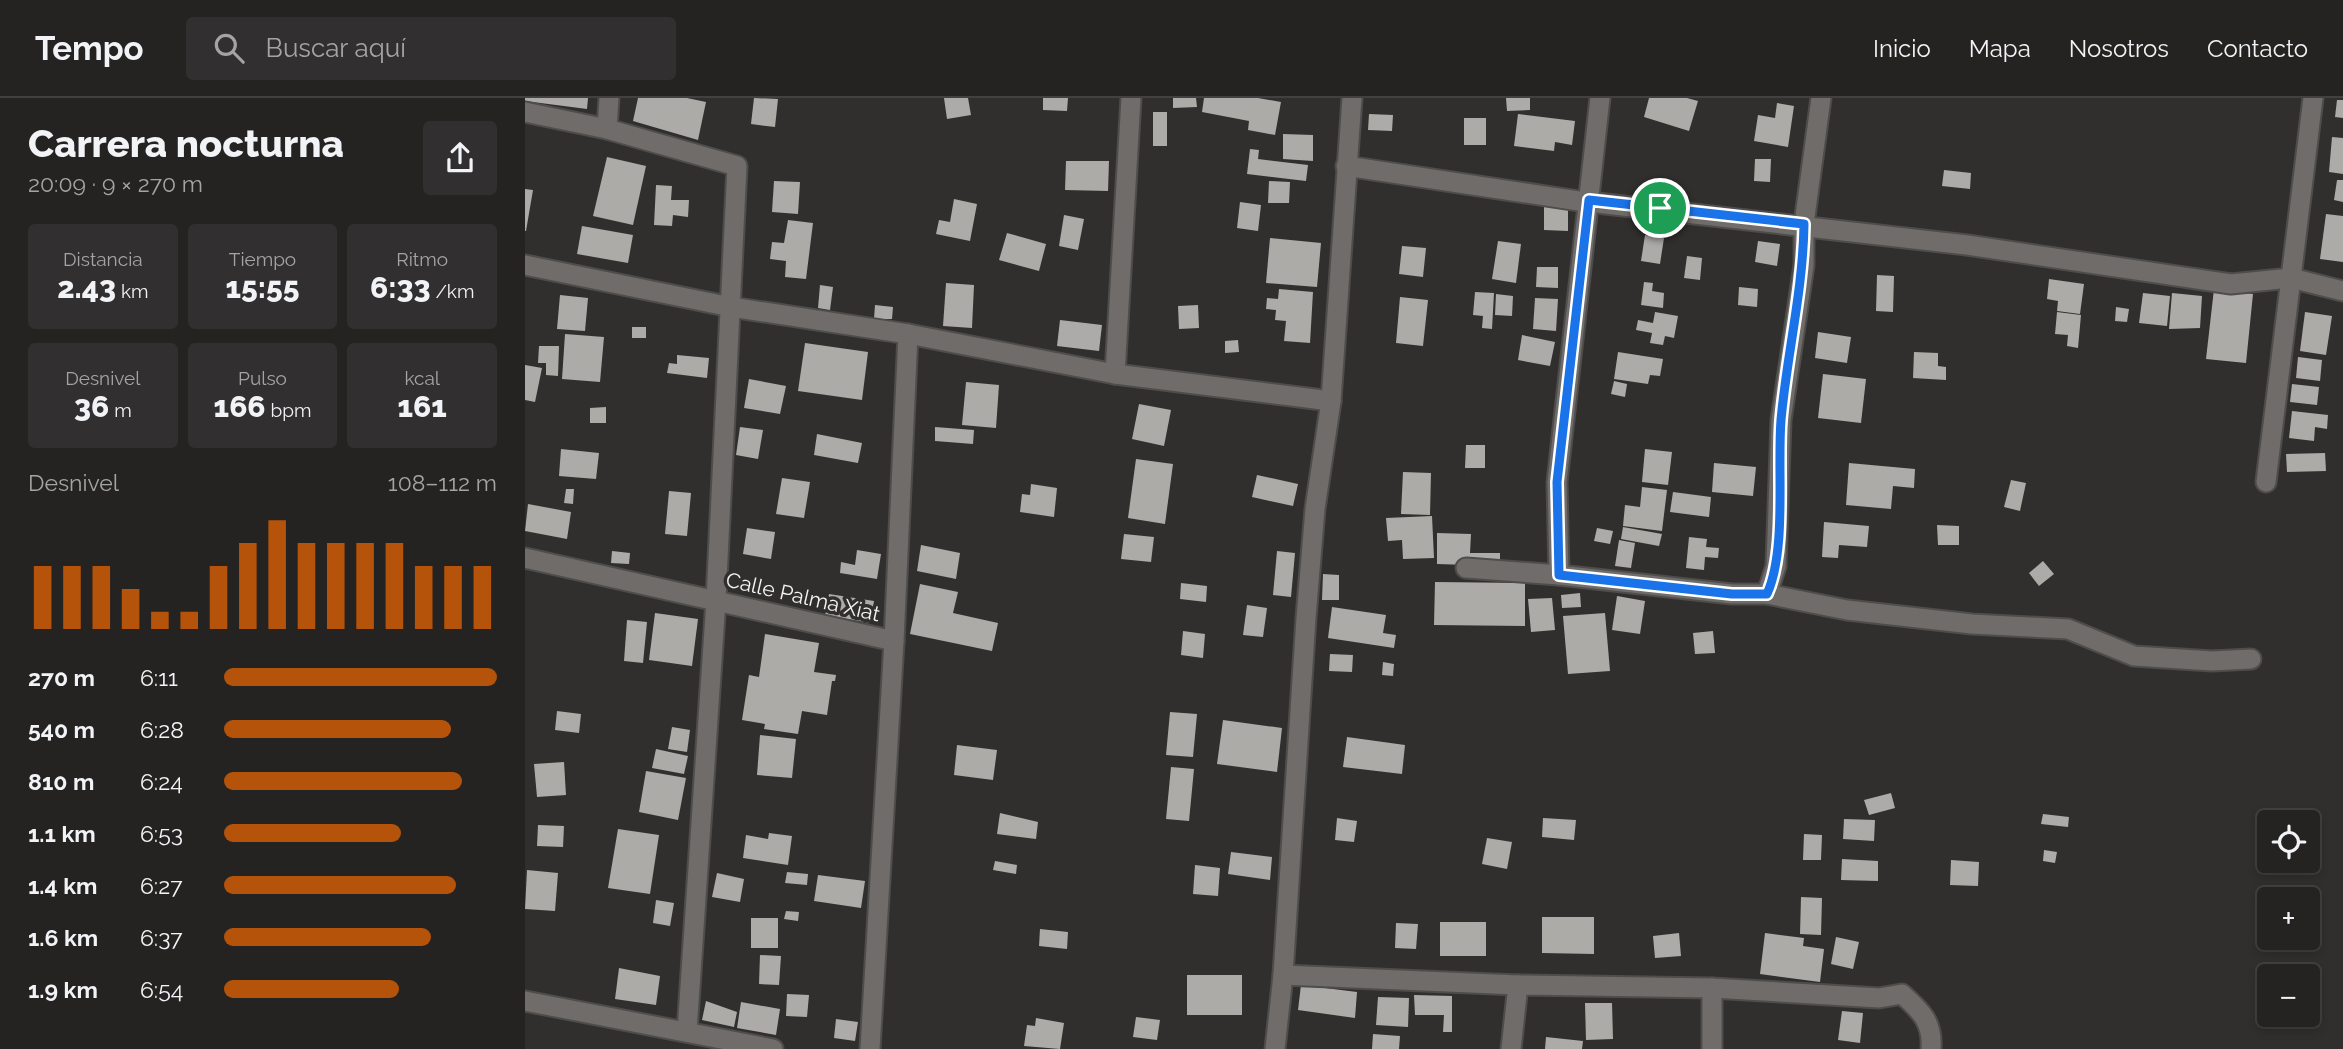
<!DOCTYPE html>
<html lang="es">
<head>
<meta charset="utf-8">
<style>
	body { margin:0; font-family:Raleway,sans-serif; background:#312f2f; color:#f1f3f6; height:100vh; display:flex; flex-direction:column; font-size:26px; white-space:nowrap }
	* { box-sizing:border-box; margin:0 }
	p { font-size:23px; color:#a3a4a5 }
	.icon { flex:none; width:38px; height:38px; fill:none; stroke:currentColor; stroke-width:2; stroke-linecap:round; stroke-linejoin:round }
	.map { position:relative; flex:1; overflow:hidden }
	.drawer { display:flex; flex-direction:column; background:#252322; width:525px }
	.drawer>* { flex:none }
	.fabs { position:absolute; left:1732px; top:712px; display:grid; gap:14px }
	.fabs a { display:grid; place-items:center; width:63px; height:63px; border-radius:7px; background:#252322; box-shadow:0 4px 10px #0003,0 0 0 2px #424040; font-size:35px }
	.pin { position:absolute; display:grid; place-items:center; width:60px; height:60px; color:#fff; margin:-30px; border:4px solid #fff; border-radius:50%; box-shadow:0 2px 7px #0007 }
	.round { display:grid; place-items:center; flex:none; width:74px; height:74px; border-radius:7px; background:#312f2f }
	.head { display:flex; align-items:center; justify-content:space-between; height:119px; padding:0 28px }
	h1 { font-size:38px; font-weight:800; line-height:52px }
	.metrics { display:grid; grid-template-columns:repeat(3,1fr); gap:10px; height:119px; padding:7px 28px }
	.metrics div { display:grid; align-content:center; border-radius:7px; background:#312f2f; text-align:center }
	.metrics b { font-size:30px; font-weight:800 }
	.metrics small { font-size:19px; font-weight:400 }
	.metrics p { font-size:19px }
	.chart { height:196px; padding:14px 28px }
	.chart p { display:flex; justify-content:space-between }
	.chart svg { width:100%; height:126px; margin-top:7px; stroke:#b45309; stroke-width:6 }
	ul { padding:0 28px; list-style:none; font-size:23px }
	li { display:grid; grid-template-columns:112px 84px 1fr; align-items:center; height:52px }
	li i { height:18px; border-radius:9px; background:#b45309 }
	header { display:flex; align-items:center; gap:42px; box-sizing:border-box; height:98px; padding:0 35px; background:#252322; border-bottom:2px solid #424040 }
	header strong { font-size:33px }
	nav { display:flex; gap:38px; margin-inline-start:auto; font-size:24px }
	.search { width:490px; height:63px; background:#312f2f; display:flex; align-items:center; gap:18px; box-sizing:border-box; padding:0 24px; border-radius:7px; color:#a3a4a5; font-size:26px }
	main { display:flex; flex:1; min-height:0 }
	.map>svg:first-child { display:block }
	.building { fill:#adaba8 }
	.lines { fill:none; stroke-linecap:round; stroke-linejoin:round }
	.minor-casing { stroke:#4e4d4b; stroke-width:23 }
	.minor { stroke:#6f6c6a; stroke-width:19 }
	.route-casing { stroke:#fff; stroke-width:14 }
	.route { stroke:#1a73e8; stroke-width:9 }
	.labels { text-anchor:middle; stroke-width:7; stroke-linejoin:round; paint-order:stroke }
	.street-label { font-size:21px; fill:#f5f4f3; stroke:#312f2d }
</style>
</head>
<body>
<header>
<strong>Tempo</strong>
<div class="search"><svg class="icon" aria-label="search" viewBox="0 0 24 24"><circle cx="10" cy="10" r="6"/><path d="M15 15l6 6"/></svg>Buscar aquí</div>
<nav><a>Inicio</a><a>Mapa</a><a>Nosotros</a><a>Contacto</a></nav>
</header>
<main>
<section class="drawer">
<div class="head"><div><h1>Carrera nocturna</h1><p>20:09 · 9 × 270 m</p></div><a class="round"><svg class="icon" aria-label="share" viewBox="0 0 24 24"><path d="M12 15V3M7 8l5-5 5 5M5 13v7h14v-7"/></svg></a></div>
<div class="metrics">
<div><p>Distancia</p><b>2.43<small> km</small></b></div>
<div><p>Tiempo</p><b>15:55</b></div>
<div><p>Ritmo</p><b>6:33<small> /km</small></b></div>
</div>
<div class="metrics">
<div><p>Desnivel</p><b>36<small> m</small></b></div>
<div><p>Pulso</p><b>166<small> bpm</small></b></div>
<div><p>kcal</p><b>161</b></div>
</div>
<div class="chart"><p><span>Desnivel</span>108–112 m</p>
<svg viewBox="0 0 160 44" preserveAspectRatio="none"><path d="M5 44V22M15 44V22M25 44V22M35 44V30M45 44V38M55 44V38M65 44V22M75 44V14M85 44V6M95 44V14M105 44V14M115 44V14M125 44V14M135 44V22M145 44V22M155 44V22"/></svg>
</div>
<ul>
<li><b>270 m</b>6:11<i style="width:100%"></i></li>
<li><b>540 m</b>6:28<i style="width:83%"></i></li>
<li><b>810 m</b>6:24<i style="width:87%"></i></li>
<li><b>1.1 km</b>6:53<i style="width:65%"></i></li>
<li><b>1.4 km</b>6:27<i style="width:85%"></i></li>
<li><b>1.6 km</b>6:37<i style="width:76%"></i></li>
<li><b>1.9 km</b>6:54<i style="width:64%"></i></li>
</ul>
</section>
<div class="map">
<svg width="1818" height="951" viewBox="0 0 1818 951">
	<rect width="100%" height="100%" fill="#312f2d"/>
	<!-- building -->
	<g class="building">
		<path d="M0,0H63L62,11L0,3Z"/>
		<path d="M113,0H162L181,4L173,42L108,23Z"/>
		<path d="M229,0L253,1L250,29L226,26Z"/>
		<path d="M419,0H443L446,17L422,21Z"/>
		<path d="M518,0H543L542,13L518,12Z"/>
		<path d="M648,0H671L672,9L648,10Z"/>
		<path d="M679,0H733L756,4L750,37L723,32L724,23L677,14Z"/>
		<path d="M981,0H1005V12L982,13Z"/>
		<path d="M1124,0H1162L1173,3L1164,33L1119,19Z"/>
		<path d="M1812,2H1818V20L1810,19Z"/>
		<path d="M1252,5L1269,8L1263,49L1229,43L1233,17L1250,20Z"/>
		<rect x="628" y="14" width="14" height="34"/>
		<path d="M844,16L868,17L867,33L843,32Z"/>
		<path d="M993,16L1050,23L1047,47L1030,44L1029,53L989,48Z"/>
		<rect x="939" y="20" width="22" height="27"/>
		<path d="M758,36L788,37V63L758,61Z"/>
		<path d="M1807,39L1818,40V76L1804,74Z"/>
		<path d="M725,51L734,52L733,61L783,67L781,83L722,76Z"/>
		<path d="M82,59L121,68L108,127L68,118Z"/>
		<path d="M1230,61H1246L1245,84L1229,83Z"/>
		<path d="M541,63H584L583,93L540,92Z"/>
		<path d="M1419,72L1446,75L1445,91L1417,88Z"/>
		<path d="M1812,82H1818V104L1809,102Z"/>
		<path d="M249,83L275,84L273,116L247,114Z"/>
		<path d="M744,83L765,84L764,105H743Z"/>
		<path d="M131,87L147,88L146,102H164L163,119L148,117L147,128L129,127Z"/>
		<path d="M0,91L8,92L1,133H0Z"/>
		<path d="M429,101L452,106L445,143L411,136L414,122L425,124Z"/>
		<path d="M715,104L736,107L733,133L712,130Z"/>
		<path d="M1019,108L1043,109V133L1019,132Z"/>
		<path d="M1801,116L1818,118V164L1795,161Z"/>
		<path d="M539,117L559,121L553,152L534,148Z"/>
		<path d="M263,122L288,125L281,181L260,179L261,163L245,161L247,144L259,145Z"/>
		<path d="M57,128L108,137L103,165L52,156Z"/>
		<path d="M482,135L521,146L514,173L474,162Z"/>
		<path d="M1120,137L1139,140L1135,166L1116,163Z"/>
		<path d="M745,140L796,145L792,189L741,185Z"/>
		<path d="M973,143L996,146L991,185L967,181Z"/>
		<path d="M1233,143L1255,146L1252,168L1230,164Z"/>
		<path d="M877,148L901,150L898,179L874,176Z"/>
		<path d="M1162,158L1177,160L1175,182L1159,180Z"/>
		<path d="M1012,169H1033V190L1011,189Z"/>
		<path d="M1352,177L1369,178L1368,214L1351,213Z"/>
		<path d="M1524,181L1559,186L1555,216L1532,213L1533,203L1522,201Z"/>
		<path d="M1119,184L1128,185L1127,193L1139,195L1138,210L1116,207Z"/>
		<path d="M421,185L449,187L447,230L418,228Z"/>
		<path d="M295,187L308,189L305,212L293,210Z"/>
		<path d="M1214,189L1233,191L1232,209L1213,207Z"/>
		<path d="M754,191L788,194L785,245L759,243L761,223L750,222L751,212L741,211L742,200L753,201Z"/>
		<path d="M1689,191L1728,196L1721,265L1681,261Z"/>
		<path d="M950,194L969,195L967,231L957,230L958,218L948,217Z"/>
		<path d="M1618,195L1645,198L1642,228L1614,225Z"/>
		<path d="M1647,195L1677,198L1675,230L1644,231Z"/>
		<path d="M971,196L988,198L987,218L970,217Z"/>
		<path d="M35,197L63,200L60,233L32,231Z"/>
		<path d="M875,199L903,202L898,248L871,245Z"/>
		<path d="M1010,200L1033,201L1031,233L1008,231Z"/>
		<path d="M350,207L368,209L367,221H349Z"/>
		<path d="M673,207L674,230L654,231L653,208Z"/>
		<path d="M1591,209L1604,211L1602,224L1590,223Z"/>
		<path d="M1130,214L1153,218L1149,240L1140,238L1138,247L1125,245L1127,235L1111,232L1113,222L1128,225Z"/>
		<path d="M1532,214L1556,217L1553,250L1542,248L1543,237L1530,236Z"/>
		<path d="M1780,214L1807,218L1801,257L1775,253Z"/>
		<path d="M535,222L577,227L574,253L532,248Z"/>
		<rect x="107" y="229" width="14" height="11"/>
		<path d="M1293,234L1326,239L1322,265L1290,260Z"/>
		<path d="M40,236L79,239L75,284L37,281Z"/>
		<path d="M997,237L1030,244L1025,268L993,262Z"/>
		<path d="M713,242L714,254L700,255V243Z"/>
		<path d="M280,245L343,254L337,302L273,293Z"/>
		<path d="M14,248H34L33,278L21,277V265H13Z"/>
		<path d="M1093,254L1138,261L1135,278L1125,277L1123,286L1089,281Z"/>
		<path d="M1389,254L1413,255V268L1421,269V282L1388,280Z"/>
		<path d="M152,257L184,260L182,280L142,275L144,265L152,266Z"/>
		<path d="M1773,259L1797,262L1795,283L1771,280Z"/>
		<path d="M0,267L17,270L10,304L0,302Z"/>
		<path d="M1298,276L1341,281L1336,325L1293,320Z"/>
		<path d="M224,281L261,288L255,316L219,310Z"/>
		<path d="M1089,283L1102,286L1100,299L1086,296Z"/>
		<path d="M441,284L474,287L471,330L437,327Z"/>
		<path d="M1767,286L1794,289L1792,307L1765,304Z"/>
		<path d="M614,306L646,312L639,348L607,341Z"/>
		<path d="M81,309V325H65V310Z"/>
		<path d="M1767,313L1803,317L1802,331L1790,329L1789,343L1764,340Z"/>
		<path d="M215,329L238,332L233,361L211,357Z"/>
		<path d="M410,329L449,332L448,346L410,343Z"/>
		<path d="M292,336L337,345L333,365L289,357Z"/>
		<path d="M941,347H960V370H940Z"/>
		<path d="M36,351L74,355L71,381L34,378Z"/>
		<path d="M1120,351L1147,354L1143,387L1117,384Z"/>
		<path d="M1800,355L1801,373L1762,374L1761,356Z"/>
		<path d="M611,361L648,366L640,426L603,420Z"/>
		<path d="M1189,365L1231,369L1228,398L1187,394Z"/>
		<path d="M1324,365L1390,371L1389,390L1368,388L1366,411L1321,407Z"/>
		<path d="M878,374L906,375L905,417L876,416Z"/>
		<path d="M732,377L773,386L768,408L727,399Z"/>
		<path d="M257,380L285,384L279,420L251,416Z"/>
		<path d="M1486,382L1501,385L1495,413L1479,409Z"/>
		<path d="M506,386L532,390L529,419L495,414L497,396L505,397Z"/>
		<path d="M1117,389L1142,392L1137,433L1098,428L1100,407L1115,409Z"/>
		<path d="M41,391H49L48,406L39,405Z"/>
		<path d="M144,393L166,395L162,438L140,436Z"/>
		<path d="M1148,394L1186,399L1184,419L1145,414Z"/>
		<path d="M3,406L46,414L42,441L0,433Z"/>
		<path d="M907,418L909,460L878,461L877,442L863,443L861,420Z"/>
		<path d="M1299,424L1344,428L1342,449L1314,447L1313,460L1297,459Z"/>
		<path d="M1412,427L1434,428V447H1413Z"/>
		<path d="M1098,429L1137,436L1134,448L1096,441Z"/>
		<path d="M222,430L250,434L246,461L218,456Z"/>
		<path d="M1072,430L1088,433L1085,446L1069,443Z"/>
		<path d="M912,435L946,436L945,455H975V468L912,466Z"/>
		<path d="M599,436L629,439L626,464L596,461Z"/>
		<path d="M1164,439L1182,441L1181,449L1194,450L1193,460L1180,459L1179,472L1161,470Z"/>
		<path d="M1094,442L1110,445L1106,470L1090,468Z"/>
		<path d="M396,447L435,455L431,481L392,473Z"/>
		<path d="M332,452L356,456L352,481L315,475L316,464L330,467Z"/>
		<path d="M87,453L105,455L104,466L86,465Z"/>
		<path d="M752,453L770,455L766,499L748,497Z"/>
		<path d="M1518,463L1529,476L1514,488L1504,475Z"/>
		<path d="M798,476L814,477V502H797Z"/>
		<path d="M910,484L1000,485V528L909,527Z"/>
		<path d="M656,485L682,488L681,504L655,501Z"/>
		<path d="M395,486L433,494L428,515L473,525L467,553L385,536Z"/>
		<path d="M1055,495L1056,509L1037,510L1036,497Z"/>
		<path d="M304,496L349,503L346,525L300,517Z"/>
		<path d="M1092,498L1120,503L1115,536L1087,532Z"/>
		<path d="M1027,500L1030,532L1006,534L1003,501Z"/>
		<path d="M722,507L742,510L738,539L718,537Z"/>
		<path d="M807,509L861,517L858,535L871,537L869,550L803,540Z"/>
		<path d="M130,515L173,521L167,568L124,562Z"/>
		<path d="M1080,515L1085,573L1043,576L1038,518Z"/>
		<path d="M102,522L122,524L118,565L99,563Z"/>
		<path d="M658,533L680,536L678,560L656,557Z"/>
		<path d="M1188,533L1190,555L1170,556L1168,535Z"/>
		<path d="M240,536L294,545L289,574L311,577L310,583H307L302,617L277,613L273,636L239,631L240,626L217,622L224,577L234,579Z"/>
		<path d="M805,556L828,557L827,574L804,573Z"/>
		<path d="M858,564L869,566L868,578L857,577Z"/>
		<path d="M32,613L56,616L54,635L30,632Z"/>
		<path d="M645,614L672,616L668,659L641,657Z"/>
		<path d="M698,622L757,630L752,674L692,666Z"/>
		<path d="M147,629L165,632L162,654L143,651Z"/>
		<path d="M235,637L271,641L267,680L232,677Z"/>
		<path d="M822,639L880,647L877,676L818,669Z"/>
		<path d="M432,647L472,652L468,682L429,677Z"/>
		<path d="M131,651L163,658L159,676L127,670Z"/>
		<path d="M39,664L41,697L12,699L9,666Z"/>
		<path d="M646,669L669,671L664,723L641,721Z"/>
		<path d="M121,673L161,680L153,722L114,714Z"/>
		<path d="M1366,695L1370,710L1344,717L1339,702Z"/>
		<path d="M475,715L513,724L511,741L472,736Z"/>
		<path d="M1518,716L1544,719L1543,729L1516,726Z"/>
		<path d="M812,720L832,723L829,744L810,742Z"/>
		<path d="M1018,720L1051,722L1049,742L1017,739Z"/>
		<path d="M1319,721L1350,722L1349,743L1318,741Z"/>
		<path d="M13,727L39,728L38,749L12,748Z"/>
		<path d="M93,731L134,737L125,796L83,790Z"/>
		<path d="M244,735L267,738L263,767L218,760L221,737L243,741Z"/>
		<path d="M1279,736L1297,737L1296,762H1278Z"/>
		<path d="M962,740L987,744L982,771L957,766Z"/>
		<path d="M1519,752L1532,754L1530,765L1518,763Z"/>
		<path d="M706,754L747,759L745,782L703,776Z"/>
		<path d="M1317,761L1353,763V783L1316,782Z"/>
		<path d="M1426,762L1454,764L1453,788L1425,787Z"/>
		<path d="M470,763L492,767L491,776L468,772Z"/>
		<path d="M670,767L695,770L693,798L668,796Z"/>
		<path d="M2,772L33,775L30,813L0,811Z"/>
		<path d="M262,774L283,776L282,787L260,785Z"/>
		<path d="M192,775L219,781L215,804L187,799Z"/>
		<path d="M293,777L340,783L336,810L289,803Z"/>
		<path d="M1276,799L1297,800L1296,837L1275,836Z"/>
		<path d="M131,802L149,805L145,828L128,825Z"/>
		<path d="M261,813L274,814L273,823L259,821Z"/>
		<path d="M1017,819H1069V856L1017,855Z"/>
		<rect x="226" y="820" width="27" height="30"/>
		<rect x="915" y="824" width="46" height="34"/>
		<path d="M871,825L893,826L891,851L870,850Z"/>
		<path d="M515,831L543,834L542,851L514,848Z"/>
		<path d="M1154,835L1156,858L1130,860L1128,838Z"/>
		<path d="M1240,835L1279,840L1278,848L1299,851L1295,884L1235,876Z"/>
		<path d="M1311,839L1334,844L1328,871L1306,866Z"/>
		<path d="M235,857L256,858L254,887L234,886Z"/>
		<path d="M94,870L135,878L131,907L90,901Z"/>
		<rect x="662" y="877" width="55" height="40"/>
		<path d="M776,887L832,894L830,920L773,912Z"/>
		<path d="M262,896L284,897L282,919L261,918Z"/>
		<path d="M889,897L927,898V934H918L919,917H890Z"/>
		<path d="M853,899L884,900L883,929L851,927Z"/>
		<path d="M181,903L212,914L209,929L177,922Z"/>
		<path d="M216,904L255,911L251,937L212,930Z"/>
		<path d="M1060,905H1087L1088,941L1061,942Z"/>
		<path d="M1317,913L1338,915L1335,945L1313,942Z"/>
		<path d="M611,919L635,922L632,942L608,939Z"/>
		<path d="M511,920L539,925L535,951L499,948L502,927L510,928Z"/>
		<path d="M311,921L333,924L330,943L309,940Z"/>
		<path d="M848,936L875,938L874,951H847Z"/>
		<path d="M1021,939L1058,943L1057,951H1020Z"/>
	</g>
	<g class="lines">
		<defs>
			<g id="minor">
				<path d="M1075,0L1032,384L1034,477L1207,496H1242L1251,468L1256,322L1279,167V126L1296,0"/>
				<path d="M0,14L82,31L212,68L191,502L162,934"/>
				<path d="M82,31L84,0"/>
				<path d="M821,68L1054,103L1442,147L1706,186L1766,180L1818,193"/>
				<path d="M0,167L206,209L383,236L590,276L806,303"/>
				<path d="M590,276L606,0"/>
				<path d="M1741,384L1788,0"/>
				<path d="M0,460L369,543L383,236"/>
				<path d="M941,470L1034,477"/>
				<path d="M1242,496L1322,512L1447,526L1543,531L1609,558L1687,563L1726,561"/>
				<path d="M758,877L993,887"/>
				<path d="M0,903L248,951"/>
				<path d="M345,951L369,543"/>
				<path d="M750,951L758,877L781,520L790,411L806,303L827,0"/>
				<path d="M986,951L993,887L1187,890L1354,900L1377,896C1396,913 1408,924 1406,951"/>
				<path d="M1187,951V890"/>
			</g>
		</defs>
		<!-- minor casing -->
		<use href="#minor" class="minor-casing"/>
		<!-- minor -->
		<use href="#minor" class="minor"/>
	</g>
	<g class="lines">
		<defs>
			<path id="route" d="M1064,102L1279,126C1278,193 1262,256 1256,322C1252,373 1262,451 1242,496H1207L1034,477L1032,384Z"/>
		</defs>
		<!-- route casing -->
		<use href="#route" class="route-casing"/>
		<!-- route -->
		<use href="#route" class="route"/>
	</g>
	<g class="labels">
		<!-- street labels -->
		<g class="street-label">
			<text transform="translate(278 499) rotate(13)" y="7">Calle Palma Xiat</text>
		</g>
	</g>
</svg>
<div class="fabs">
<a><svg class="icon" aria-label="locate" viewBox="0 0 24 24"><circle cx="12" cy="12" r="6"/><path d="M12 2v4M12 18v4M2 12h4M18 12h4"/></svg></a>
<a>+</a>
<a>−</a>
</div>
<div class="pin" style="left:1135px;top:110px;background:#1e9e55"><svg class="icon" aria-label="arrive" viewBox="0 0 24 24"><path d="M6 21V4h12l-3 4 3 4H6"/></svg></div>
</div>
</main>
</body>
</html>
